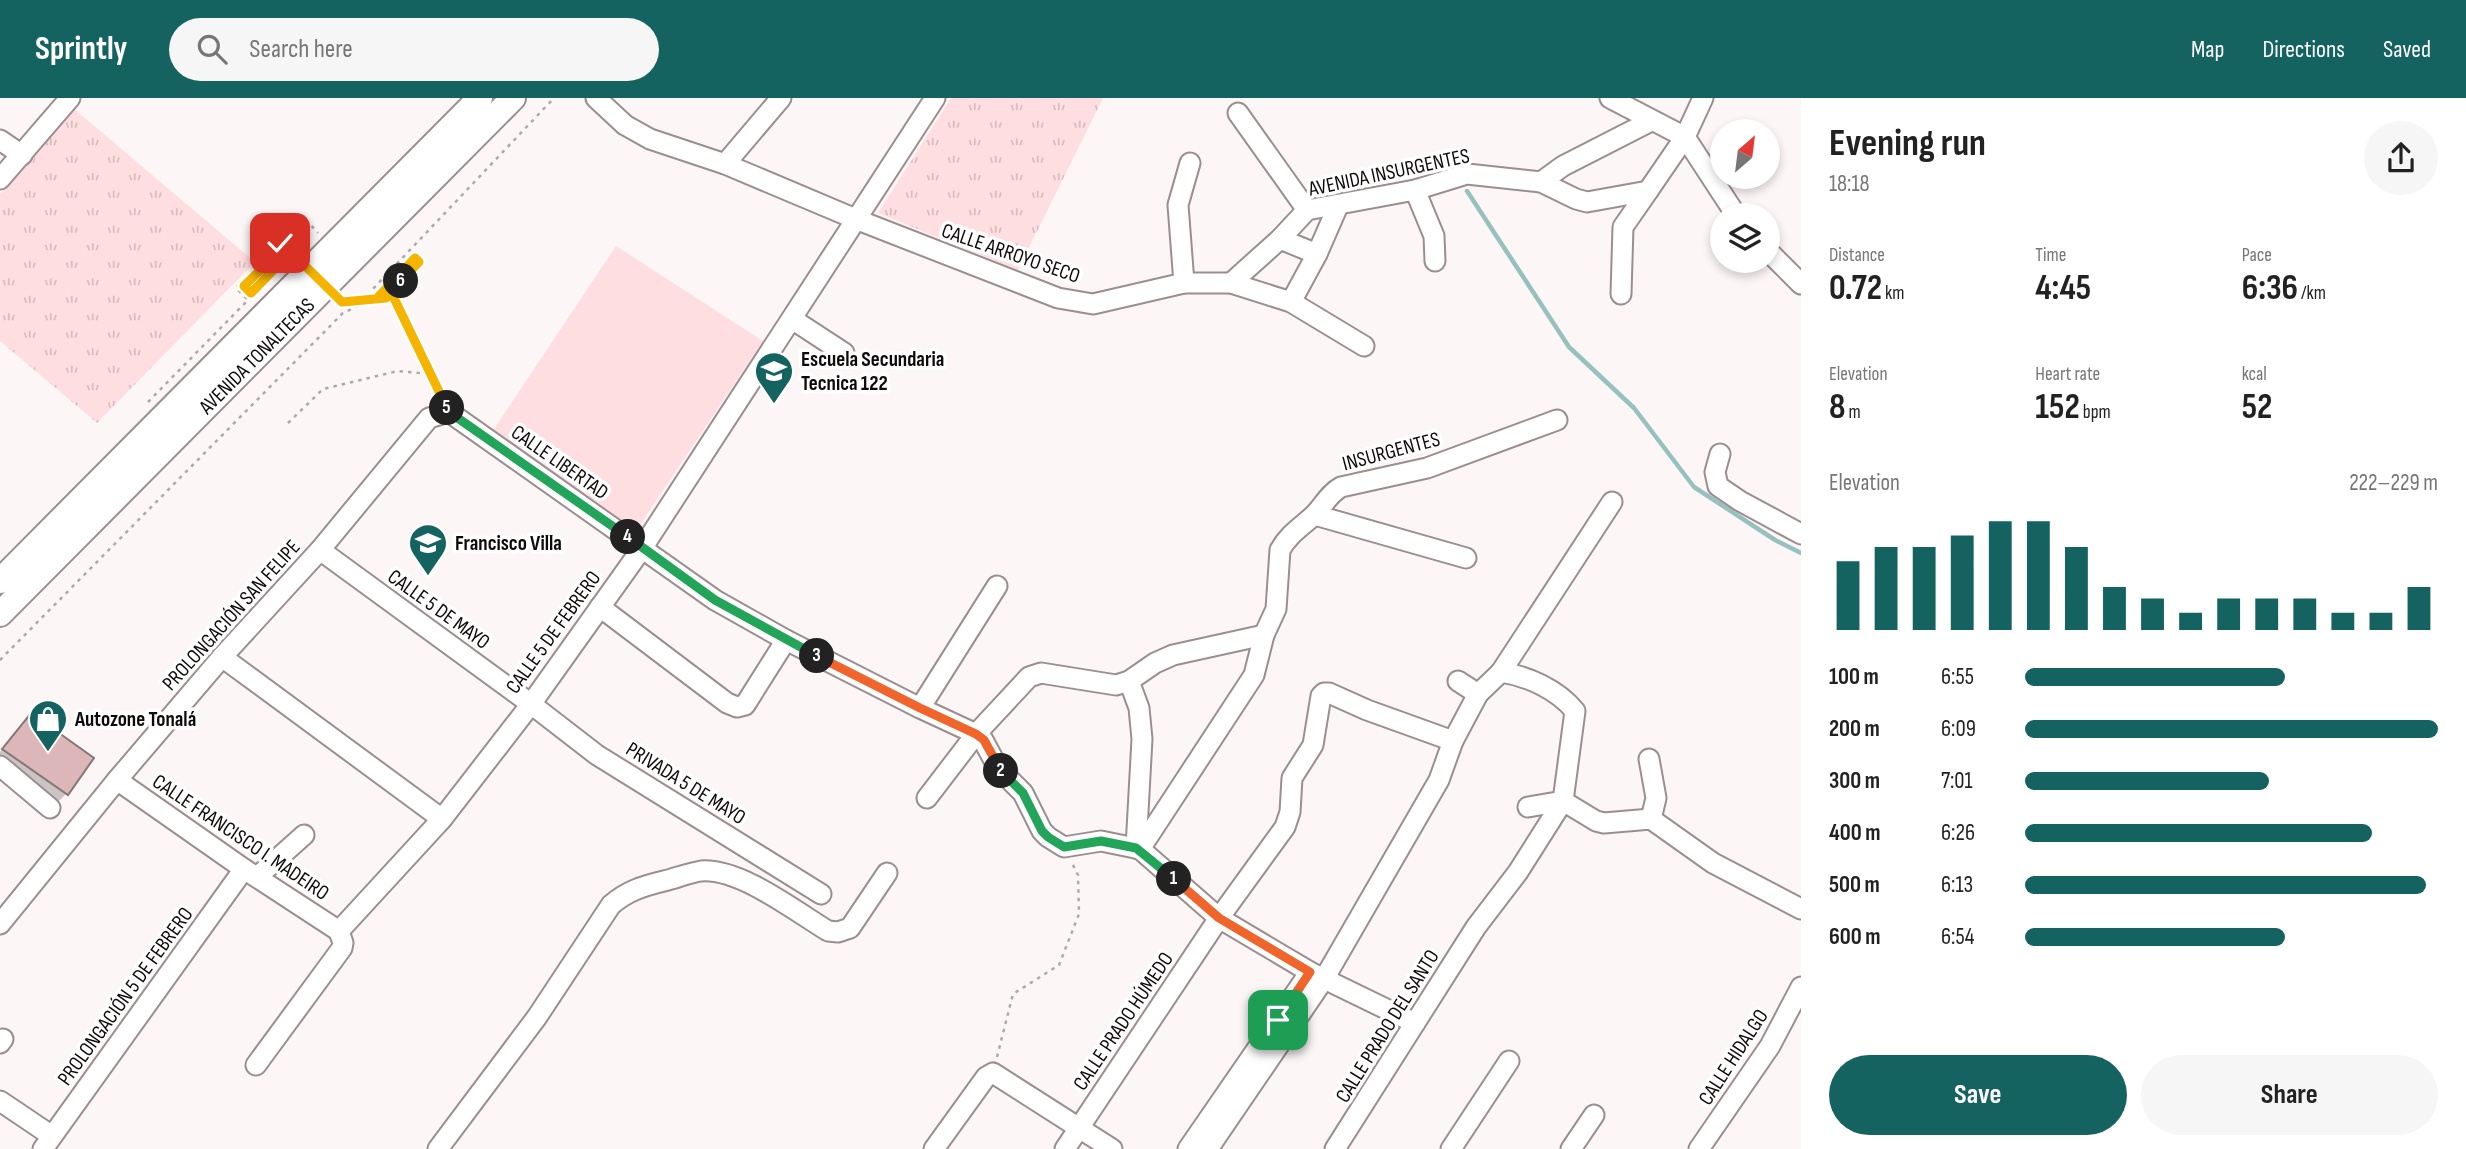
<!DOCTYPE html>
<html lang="en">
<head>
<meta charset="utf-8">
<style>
	body { margin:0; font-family:"Sofia Sans Condensed",sans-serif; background:#f6f6f6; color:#222; height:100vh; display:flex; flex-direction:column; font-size:26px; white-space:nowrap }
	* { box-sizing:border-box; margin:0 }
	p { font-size:23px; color:#767676 }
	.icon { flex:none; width:38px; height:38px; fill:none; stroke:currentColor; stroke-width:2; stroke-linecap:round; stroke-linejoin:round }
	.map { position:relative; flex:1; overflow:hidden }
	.panel { display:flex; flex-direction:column; background:#fff; width:665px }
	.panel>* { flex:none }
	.needle { width:46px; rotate:28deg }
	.fabs { position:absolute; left:1710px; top:21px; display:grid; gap:14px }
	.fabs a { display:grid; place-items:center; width:70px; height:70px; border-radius:50%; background:#fff; box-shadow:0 4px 10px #0003; font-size:35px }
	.pin { position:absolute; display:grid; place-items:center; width:60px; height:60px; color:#fff; margin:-30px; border-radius:14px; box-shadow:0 4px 10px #0006 }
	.km { position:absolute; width:35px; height:35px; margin:-18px; border-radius:50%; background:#222; color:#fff; font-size:19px; line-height:35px; text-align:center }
	.round { display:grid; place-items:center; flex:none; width:74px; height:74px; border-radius:37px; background:#f6f6f6 }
	.overview { display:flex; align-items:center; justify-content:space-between; height:119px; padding:0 28px }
	h1 { font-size:38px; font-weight:700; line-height:52px }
	.figures { display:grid; grid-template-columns:repeat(3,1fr); gap:10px; height:119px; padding:7px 28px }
	.figures div { display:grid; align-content:center }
	.figures b { font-size:35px; font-weight:700 }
	.figures small { font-size:19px; font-weight:400 }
	.figures p { font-size:19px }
	.chart { height:196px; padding:14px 28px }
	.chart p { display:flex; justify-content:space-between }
	.chart svg { width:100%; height:126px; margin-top:7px; stroke:#146361; stroke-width:6 }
	.action { display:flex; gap:14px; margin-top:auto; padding:14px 28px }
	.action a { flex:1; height:80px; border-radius:42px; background:#146361; color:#fff; font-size:28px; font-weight:700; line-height:80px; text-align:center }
	.action a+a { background:#f6f6f6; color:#222 }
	ul { padding:0 28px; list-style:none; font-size:23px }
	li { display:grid; grid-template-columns:112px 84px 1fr; align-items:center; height:52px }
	li i { height:18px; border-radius:9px; background:#146361 }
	header { display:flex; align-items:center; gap:42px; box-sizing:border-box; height:98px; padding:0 35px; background:#146361; color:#fff }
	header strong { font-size:33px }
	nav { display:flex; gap:38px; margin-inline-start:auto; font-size:24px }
	.search { width:490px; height:63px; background:#f6f6f6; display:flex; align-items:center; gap:18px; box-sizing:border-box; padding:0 24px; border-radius:38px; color:#767676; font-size:26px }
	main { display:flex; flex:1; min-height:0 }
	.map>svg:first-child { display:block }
	.grass { fill:url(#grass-tufts) }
	.pitch { fill:#fedee1 }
	.shadow { fill:#0003 }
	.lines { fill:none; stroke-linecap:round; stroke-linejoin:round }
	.stream { stroke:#97c1bf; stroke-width:4.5 }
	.building { fill:#ddb6ba; stroke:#857778; stroke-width:2 }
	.minor-casing { stroke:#9c8e8f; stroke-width:23 }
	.major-casing { stroke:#9c8e8f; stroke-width:28 }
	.path { stroke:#afa9aa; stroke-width:2.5; stroke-dasharray:3.5 5; stroke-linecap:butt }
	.minor { stroke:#fff; stroke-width:19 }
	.major { stroke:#fff; stroke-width:24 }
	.path-bridge { stroke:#afa9aa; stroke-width:2.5; stroke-dasharray:3.5 5; stroke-linecap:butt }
	.split-1-casing { stroke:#fff; stroke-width:14 }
	.split-2-casing { stroke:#fff; stroke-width:14 }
	.split-3-casing { stroke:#fff; stroke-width:14 }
	.split-4-casing { stroke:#fff; stroke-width:14 }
	.split-5-casing { stroke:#fff; stroke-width:14 }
	.split-6-casing { stroke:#fff; stroke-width:14 }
	.split-7-casing { stroke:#fff; stroke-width:14 }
	.split-1 { stroke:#f0652b; stroke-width:9 }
	.split-2 { stroke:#22a559; stroke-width:9 }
	.split-3 { stroke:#f0652b; stroke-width:9 }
	.split-4 { stroke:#22a559; stroke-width:9 }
	.split-5 { stroke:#22a559; stroke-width:9 }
	.split-6 { stroke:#f5b400; stroke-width:9 }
	.split-7 { stroke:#f5b400; stroke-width:9 }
	.labels { text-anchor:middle; stroke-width:7; stroke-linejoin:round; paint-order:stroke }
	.street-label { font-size:21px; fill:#0f0a0a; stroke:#fff }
	.poi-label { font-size:21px; font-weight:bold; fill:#0f0a0a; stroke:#fff; text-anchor:start }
</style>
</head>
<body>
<header>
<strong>Sprintly</strong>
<div class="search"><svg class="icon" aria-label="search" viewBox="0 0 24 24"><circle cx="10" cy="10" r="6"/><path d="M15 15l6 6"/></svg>Search here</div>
<nav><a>Map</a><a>Directions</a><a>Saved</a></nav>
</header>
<main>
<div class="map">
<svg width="1801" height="1051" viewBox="0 0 1801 1051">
	<defs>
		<pattern id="grass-tufts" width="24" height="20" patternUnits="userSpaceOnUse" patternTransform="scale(1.75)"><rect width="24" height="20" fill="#fedee1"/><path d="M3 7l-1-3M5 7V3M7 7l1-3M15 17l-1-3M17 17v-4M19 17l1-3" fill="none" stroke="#d8bdc0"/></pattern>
	</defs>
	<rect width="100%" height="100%" fill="#fdf6f7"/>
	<!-- grass -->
	<g class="grass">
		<path d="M951,0H1103L1018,172L878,115Z"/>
		<path d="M73,10L255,164L97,325L0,243V96Z"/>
	</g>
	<!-- pitch -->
	<path class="pitch" d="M616,148L763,243L636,433L488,340Z"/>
	<!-- shadow -->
	<path class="shadow" d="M23,625L66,696L58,704L0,664V654Z"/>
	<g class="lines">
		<!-- stream -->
		<path class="stream" d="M1467,93L1569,249L1634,310L1694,389L1775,442L1801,455"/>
	</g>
	<!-- building -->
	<path class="building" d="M31,615L94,660L68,697L2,651Z"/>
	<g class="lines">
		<defs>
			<g id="minor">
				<path d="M596,0L625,27L650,41L725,66L858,122L1058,200L1093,206L1184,185H1231L1291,204L1364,248"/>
				<path d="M1610,0L1685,39L1736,117"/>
				<path d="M1238,15L1307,112"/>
				<path d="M0,42L22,57"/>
				<path d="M725,66L781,0"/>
				<path d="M0,81L70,0"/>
				<path d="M1541,84L1563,68L1651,23"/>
				<path d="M1415,92L1434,138L1435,163"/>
				<path d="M1280,141L1317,156"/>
				<path d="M1768,153L1801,186"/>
				<path d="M1184,185L1178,107L1190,65"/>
				<path d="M1231,185L1280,141L1307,112L1415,92L1467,76L1541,84L1576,101L1587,104L1648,93L1685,39L1703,0"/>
				<path d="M1621,196L1623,129L1648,93"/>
				<path d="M1291,204L1317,156L1338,108"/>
				<path d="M792,221L844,255"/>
				<path d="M1720,356L1715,374L1718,388L1740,403L1801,436"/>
				<path d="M1315,417L1466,460"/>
				<path d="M320,452L531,606L597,657L821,796"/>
				<path d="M600,509L727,605L737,609L745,607L786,542"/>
				<path d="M222,559L442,721"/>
				<path d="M1501,574L1612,404"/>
				<path d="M1129,583L1139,610L1142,641L1136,750"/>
				<path d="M1458,583L1478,596"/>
				<path d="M920,610L997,488"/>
				<path d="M1649,661L1656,700L1651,721"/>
				<path d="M0,668L50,710"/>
				<path d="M117,682L244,771L339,833"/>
				<path d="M927,700L976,636L1029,579L1041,575L1116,587L1129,583L1155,565L1173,557L1264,537"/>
				<path d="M1528,709L1563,703L1596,723L1604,725L1651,721L1713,765L1801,811"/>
				<path d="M1140,751L1254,577L1264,537L1276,511L1280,452C1288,437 1301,429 1313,418C1323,409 1328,396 1341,389L1427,370L1557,322"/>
				<path d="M257,779L304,737"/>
				<path d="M0,826L117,682L222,559L320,452L429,320L449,314L715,502L786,542L920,610L976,636L983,642L998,670L1023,695L1042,733L1048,739L1064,749L1101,743L1140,751L1219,820L1310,874L1415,925"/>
				<path d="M0,945L3,941"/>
				<path d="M256,967L342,850L343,845L339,833L442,721L531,606L643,449L935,0"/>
				<path d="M0,1003L52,1038"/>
				<path d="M43,1051L244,771"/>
				<path d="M438,1051L537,919L611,807C627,793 643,788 664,783C676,780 689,775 701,773C740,770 795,813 828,833L838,834L850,830L887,775"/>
				<path d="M934,1051L986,979L993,975L1112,1051"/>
				<path d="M1065,1051L1219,820L1285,729L1290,714L1292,680L1313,647L1321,598L1324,595H1329L1367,612L1453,643"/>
				<path d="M1188,1051L1310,874"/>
				<path d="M1208,1051L1324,881L1439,682L1453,643L1478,596L1501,574C1527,578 1557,591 1575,613L1563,703L1518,774L1476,829L1335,1051"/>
				<path d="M1451,1051L1509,963"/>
				<path d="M1571,1051L1594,1017"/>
				<path d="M1699,1051L1770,948L1801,889"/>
			</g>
			<g id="major">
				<path d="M0,483L480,0"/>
				<path id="s1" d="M0,516L513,0"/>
			</g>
		</defs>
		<!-- minor casing -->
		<use href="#minor" class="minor-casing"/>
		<!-- major casing -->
		<use href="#major" class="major-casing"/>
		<!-- path -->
		<g class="path">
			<path d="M291,154L251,195L245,189L308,124L318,135"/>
			<path d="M441,298L393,198H379L372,192L554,0"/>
			<path d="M148,304L248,202L236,190L280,145L283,149"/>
			<path d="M288,325L323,291L398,273L429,276"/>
			<path d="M0,562L343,215L379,198L415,160L419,164L386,200"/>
			<path d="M997,959L1013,896L1059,867L1079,816L1078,777L1071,763"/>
		</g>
		<!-- minor -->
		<use href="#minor" class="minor"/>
		<!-- major -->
		<use href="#major" class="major"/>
		<!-- path-bridge -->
		<path class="path-bridge" d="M291,154L342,204L386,200"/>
	</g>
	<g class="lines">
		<defs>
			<path id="split-1" d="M1174,781L1219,820L1310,874L1278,922"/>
			<path id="split-2" d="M1001,673L1023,695L1042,733L1048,739L1064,749L1101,743L1136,750L1174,781"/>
			<path id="split-3" d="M817,558L920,610L976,636L984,642L1001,673"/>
			<path id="split-4" d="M628,439L715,502L817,558"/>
			<path id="split-5" d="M447,310L449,314L628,439"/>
			<path id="split-6" d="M401,183L419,164L415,160L379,198H393L447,310"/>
			<path id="split-7" d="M280,145L284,149L244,188L251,195L291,154L342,204L386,200L401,183"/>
		</defs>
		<!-- split-1 casing -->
		<use href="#split-1" class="split-1-casing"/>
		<!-- split-2 casing -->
		<use href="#split-2" class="split-2-casing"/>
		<!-- split-3 casing -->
		<use href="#split-3" class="split-3-casing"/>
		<!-- split-4 casing -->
		<use href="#split-4" class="split-4-casing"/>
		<!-- split-5 casing -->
		<use href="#split-5" class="split-5-casing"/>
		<!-- split-6 casing -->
		<use href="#split-6" class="split-6-casing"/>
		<!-- split-7 casing -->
		<use href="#split-7" class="split-7-casing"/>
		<!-- split-1 -->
		<use href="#split-1" class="split-1"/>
		<!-- split-2 -->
		<use href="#split-2" class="split-2"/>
		<!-- split-3 -->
		<use href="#split-3" class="split-3"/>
		<!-- split-4 -->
		<use href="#split-4" class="split-4"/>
		<!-- split-5 -->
		<use href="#split-5" class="split-5"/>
		<!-- split-6 -->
		<use href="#split-6" class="split-6"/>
		<!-- split-7 -->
		<use href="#split-7" class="split-7"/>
	</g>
	<!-- icons -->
	<defs>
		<symbol id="school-pin" viewBox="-11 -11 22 30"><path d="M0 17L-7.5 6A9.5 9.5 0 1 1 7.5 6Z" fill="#146361" stroke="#fff"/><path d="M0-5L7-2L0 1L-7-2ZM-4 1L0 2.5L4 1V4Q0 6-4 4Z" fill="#fff"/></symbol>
		<symbol id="shop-pin" viewBox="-11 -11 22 30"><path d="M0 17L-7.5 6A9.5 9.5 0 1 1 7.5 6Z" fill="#146361" stroke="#fff"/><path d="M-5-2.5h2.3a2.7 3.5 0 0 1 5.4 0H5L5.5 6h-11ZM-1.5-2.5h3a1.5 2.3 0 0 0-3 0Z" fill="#fff"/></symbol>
	</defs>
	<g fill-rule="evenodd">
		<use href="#school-pin" x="752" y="251" width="44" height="60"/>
		<use href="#school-pin" x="406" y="423" width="44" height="60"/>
		<use href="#shop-pin" x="26" y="599" width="44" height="60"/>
	</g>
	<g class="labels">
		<!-- street labels -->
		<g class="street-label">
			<text transform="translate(1389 74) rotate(-12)" y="7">AVENIDA INSURGENTES</text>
			<text transform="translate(1011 155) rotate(19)" y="7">CALLE ARROYO SECO</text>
			<text dy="7" stroke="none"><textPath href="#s1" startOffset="364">AVENIDA TONALTECAS</textPath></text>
			<text transform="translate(1391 353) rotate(-15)" y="7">INSURGENTES</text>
			<text transform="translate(560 364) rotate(35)" y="7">CALLE LIBERTAD</text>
			<text transform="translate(439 511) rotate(36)" y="7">CALLE 5 DE MAYO</text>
			<text transform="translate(231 517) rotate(-48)" y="7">PROLONGACIÓN SAN FELIPE</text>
			<text transform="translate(553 534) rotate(-54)" y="7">CALLE 5 DE FEBRERO</text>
			<text transform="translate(686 685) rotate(32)" y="7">PRIVADA 5 DE MAYO</text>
			<text transform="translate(241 739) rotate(34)" y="7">CALLE FRANCISCO I. MADEIRO</text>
			<text transform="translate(125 898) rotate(-54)" y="7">PROLONGACIÓN 5 DE FEBRERO</text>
			<text transform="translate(1123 923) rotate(-56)" y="7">CALLE PRADO HÚMEDO</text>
			<text transform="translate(1387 928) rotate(-58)" y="7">CALLE PRADO DEL SANTO</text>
			<text transform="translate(1733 959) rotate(-57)" y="7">CALLE HIDALGO</text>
		</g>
		<!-- poi labels -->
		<g class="poi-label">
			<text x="801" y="268">Escuela Secundaria<tspan x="801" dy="24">Tecnica 122</tspan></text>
			<text x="455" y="452">Francisco Villa</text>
			<text x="75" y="628">Autozone Tonalá</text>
		</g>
	</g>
</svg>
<div class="fabs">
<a><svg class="needle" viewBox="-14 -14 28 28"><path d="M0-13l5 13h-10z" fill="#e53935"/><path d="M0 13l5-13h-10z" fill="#767676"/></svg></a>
<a><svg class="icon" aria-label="layers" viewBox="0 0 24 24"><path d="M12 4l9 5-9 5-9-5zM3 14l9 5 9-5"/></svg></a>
</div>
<div class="pin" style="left:1278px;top:922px;background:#1e9e55"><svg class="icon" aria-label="arrive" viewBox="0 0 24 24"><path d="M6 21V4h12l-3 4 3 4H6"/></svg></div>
<div class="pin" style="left:280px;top:145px;background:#d93025"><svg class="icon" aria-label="check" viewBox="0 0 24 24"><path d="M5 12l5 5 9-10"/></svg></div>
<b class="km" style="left:1174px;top:781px">1</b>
<b class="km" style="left:1001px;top:673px">2</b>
<b class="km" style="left:817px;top:558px">3</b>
<b class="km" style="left:628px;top:439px">4</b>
<b class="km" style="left:447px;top:310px">5</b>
<b class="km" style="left:401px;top:183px">6</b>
</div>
<section class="panel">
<div class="overview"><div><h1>Evening run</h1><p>18:18</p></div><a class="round"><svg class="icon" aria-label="share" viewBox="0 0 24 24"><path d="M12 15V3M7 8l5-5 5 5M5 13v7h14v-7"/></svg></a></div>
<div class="figures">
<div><p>Distance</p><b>0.72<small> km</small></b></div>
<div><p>Time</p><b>4:45</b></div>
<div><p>Pace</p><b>6:36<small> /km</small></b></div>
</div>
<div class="figures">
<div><p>Elevation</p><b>8<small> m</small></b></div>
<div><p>Heart rate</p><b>152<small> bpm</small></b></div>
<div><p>kcal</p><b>52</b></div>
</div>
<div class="chart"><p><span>Elevation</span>222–229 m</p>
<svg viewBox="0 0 160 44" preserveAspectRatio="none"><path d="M5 44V20M15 44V15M25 44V15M35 44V11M45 44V6M55 44V6M65 44V15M75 44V29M85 44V33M95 44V38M105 44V33M115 44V33M125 44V33M135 44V38M145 44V38M155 44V29"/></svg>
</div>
<ul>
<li><b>100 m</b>6:55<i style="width:63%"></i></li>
<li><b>200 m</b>6:09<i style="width:100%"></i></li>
<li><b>300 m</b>7:01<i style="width:59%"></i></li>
<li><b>400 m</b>6:26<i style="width:84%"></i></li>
<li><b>500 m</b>6:13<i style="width:97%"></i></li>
<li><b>600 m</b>6:54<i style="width:63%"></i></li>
</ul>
<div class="action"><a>Save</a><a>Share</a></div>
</section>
</main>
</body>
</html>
